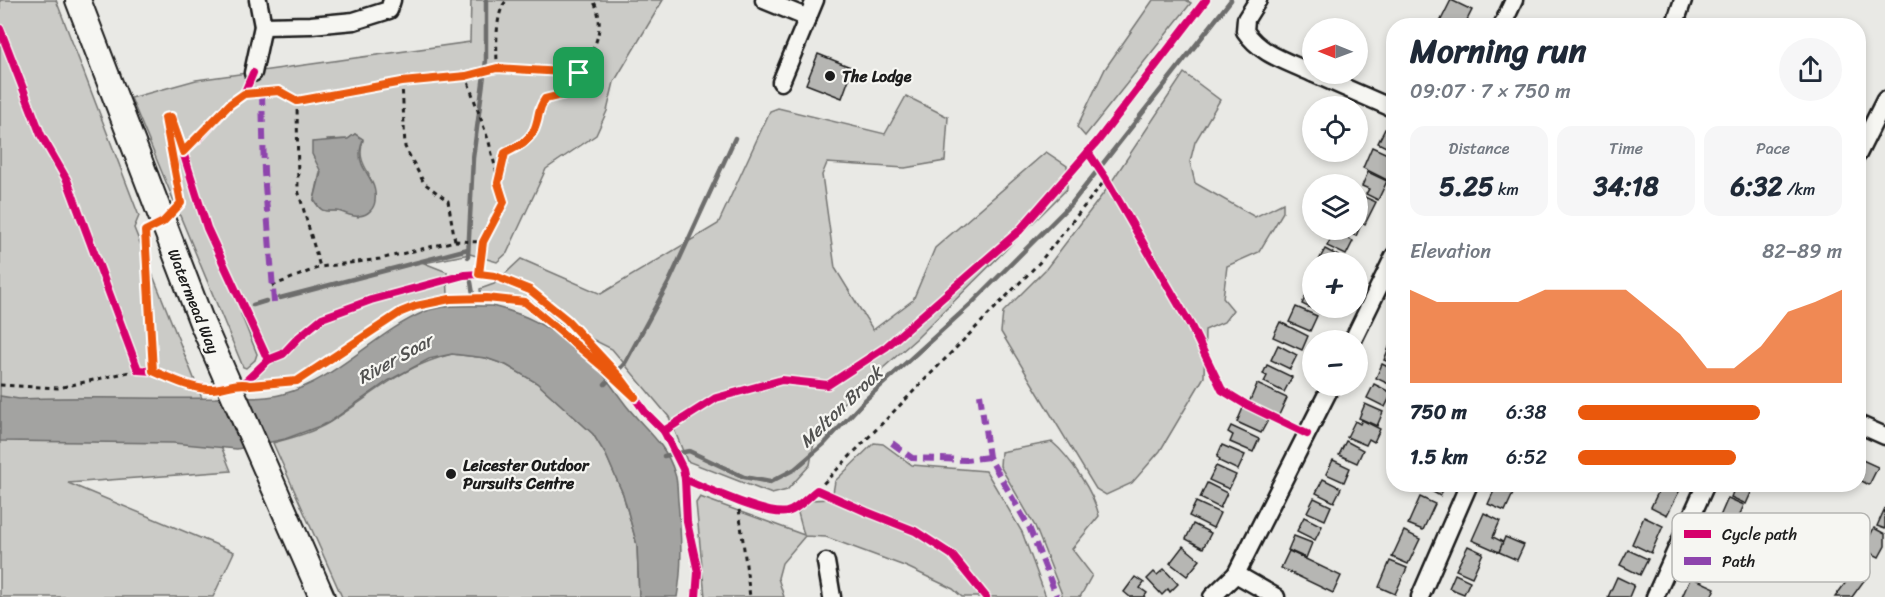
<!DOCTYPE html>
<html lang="en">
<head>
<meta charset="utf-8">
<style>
	body { margin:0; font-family:Sriracha,sans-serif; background:#f6f6f7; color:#1f2937; height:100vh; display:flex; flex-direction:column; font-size:22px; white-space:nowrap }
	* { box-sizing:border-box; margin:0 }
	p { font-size:20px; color:#747a83 }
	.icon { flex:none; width:33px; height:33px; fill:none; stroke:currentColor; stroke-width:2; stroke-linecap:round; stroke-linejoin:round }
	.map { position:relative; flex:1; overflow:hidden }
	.panel { position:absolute; left:1386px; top:18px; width:480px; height:474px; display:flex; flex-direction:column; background:#fff; border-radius:24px; box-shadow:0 3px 9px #0003 }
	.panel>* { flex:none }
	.needle { width:39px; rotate:271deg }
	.tools { position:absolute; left:1302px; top:18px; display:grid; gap:12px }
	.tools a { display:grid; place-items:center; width:66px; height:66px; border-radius:50%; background:#fff; box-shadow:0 3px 9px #0003; font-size:30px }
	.pin { position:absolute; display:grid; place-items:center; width:51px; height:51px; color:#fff; margin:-26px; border-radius:12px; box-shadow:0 3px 9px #0006 }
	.round { display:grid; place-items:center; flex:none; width:63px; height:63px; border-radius:32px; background:#f6f6f7 }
	.overview { display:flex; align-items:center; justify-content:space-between; height:102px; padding:0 24px }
	h1 { font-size:33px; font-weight:700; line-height:45px }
	.figures { display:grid; grid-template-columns:repeat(3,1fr); gap:9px; height:102px; padding:6px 24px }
	.figures div { display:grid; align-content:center; border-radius:15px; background:#f6f6f7; text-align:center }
	.figures b { font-size:26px; font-weight:700 }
	.figures small { font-size:16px; font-weight:400 }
	.figures p { font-size:16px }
	.chart { height:168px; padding:12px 24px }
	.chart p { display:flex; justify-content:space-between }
	.chart svg { width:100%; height:108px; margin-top:6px; fill:#ea580c; opacity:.7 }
	ul { padding:0 24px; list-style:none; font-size:20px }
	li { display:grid; grid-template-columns:96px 72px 1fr; align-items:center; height:45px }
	li i { height:15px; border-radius:8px; background:#ea580c }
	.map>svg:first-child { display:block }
	.green { fill:#cbcbc7; stroke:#747472; stroke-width:1.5; fill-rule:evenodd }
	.water { fill:#a3a3a1; stroke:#6d6d6c; stroke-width:1.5 }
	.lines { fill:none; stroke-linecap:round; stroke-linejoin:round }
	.stream { stroke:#6d6d6c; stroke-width:4.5 }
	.building { fill:#b6b6b3; stroke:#1c1c1c; stroke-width:1.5 }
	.minor-casing { stroke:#1c1c1c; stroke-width:21 }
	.highway-casing { stroke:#1c1c1c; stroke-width:28 }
	.path { stroke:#1c1c1c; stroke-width:3; stroke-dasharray:4.5 4.5; stroke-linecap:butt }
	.minor { stroke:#f6f6f2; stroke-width:16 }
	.highway { stroke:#f6f6f2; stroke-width:24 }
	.quiet { stroke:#8e44ad; stroke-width:6; stroke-dasharray:12 6; stroke-linecap:butt }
	.cycleway-casing { stroke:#f6f6f2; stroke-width:11 }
	.cycleway { stroke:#d6006c; stroke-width:8 }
	.route-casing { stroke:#fff; stroke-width:12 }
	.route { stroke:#ea580c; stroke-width:8 }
	.poi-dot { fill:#1c1c1c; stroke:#f6f6f2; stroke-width:2 }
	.labels { text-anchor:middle; stroke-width:4.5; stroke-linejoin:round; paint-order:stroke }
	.poi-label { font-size:16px; font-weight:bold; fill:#1c1c1c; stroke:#f6f6f2; text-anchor:start }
	.street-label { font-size:16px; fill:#1c1c1c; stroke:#f6f6f2 }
	.water-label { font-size:18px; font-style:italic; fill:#525251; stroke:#f6f6f2 }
	.key { fill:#f6f6f2; stroke:#b5b5b2; stroke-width:1.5 }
	.key-label { font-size:16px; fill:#1c1c1c }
</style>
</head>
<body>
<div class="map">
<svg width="1885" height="597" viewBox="0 0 1885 597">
	<rect width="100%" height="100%" fill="#e9e9e5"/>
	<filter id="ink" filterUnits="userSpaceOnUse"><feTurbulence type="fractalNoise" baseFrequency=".0167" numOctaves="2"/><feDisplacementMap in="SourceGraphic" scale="12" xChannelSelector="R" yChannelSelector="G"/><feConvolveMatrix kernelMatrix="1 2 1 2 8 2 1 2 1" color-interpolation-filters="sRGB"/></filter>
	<g filter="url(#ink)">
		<!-- green -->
		<g class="green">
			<path d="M0,0H56L139,216L134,228L231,471L68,483L234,552L213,597H0Z"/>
			<path d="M471,0H663L614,82L607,111L596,135L546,169L507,253L497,262L470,254L424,263L447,272L448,295L415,301L296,377L254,383L269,353L248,309L241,314L257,354L255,360L246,368L243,367L131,98L196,80L470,42ZM355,134L363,140C359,154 361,161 369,174L358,217C352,215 345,212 339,211C325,210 323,214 314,200L327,140L348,139Z"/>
			<path d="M1153,0H1186L1191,3L1085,136L1077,127L1105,69Z"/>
			<path d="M1184,73L1220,100L1195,142L1190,162L1195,183L1255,217L1283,203V212L1259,252L1227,266L1223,298L1233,310L1224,322L1205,330L1204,377L1160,451L1132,483L1106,495L1096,489L1001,332L1003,312L1046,269L1106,190Z"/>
			<path d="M906,96L948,117L945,161L905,168L827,163L822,175L835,268L873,330L913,300L935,248L1046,152L1067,166V189L916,339L842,404L815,437L810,465L787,490L772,494L687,461L669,417L612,349L524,305L481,301L480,289L494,284L521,259L601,294L718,224L770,111L778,108L885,134Z"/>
			<path d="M452,354L486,358L506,365L525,376L537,383L593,434L606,455L623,494L637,545L639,597H342L273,443C291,438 314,432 330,422C374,395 399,367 452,354Z"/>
			<path d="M1052,442C1070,457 1094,493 1099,516L1072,549L1092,575L1080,597H1063L1035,526L1000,466L1001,452Z"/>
			<path d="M874,443L883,444L912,465L986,471L1022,532L1046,597H962L953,589L907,567L826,537L805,536L782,563L778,578L784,597H705L696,503L700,497L804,535L798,513L810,500L832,499L835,481Z"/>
		</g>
		<!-- water -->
		<g class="water">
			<path d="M355,134L363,139C362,143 360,149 360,153C359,171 378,179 375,201C374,209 368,215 359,216C352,218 344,212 337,211C323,211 322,213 314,200L321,172L312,154V142L348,139Z"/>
			<path d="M492,306C528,315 543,324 573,346C580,352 589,357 595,363C604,375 613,388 622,400C641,427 665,440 675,474C678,482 677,492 678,501C681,533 683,565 677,597H639L637,545L623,494L606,455L593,434L537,383L506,365L486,358L452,354L429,359L388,381L328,423L285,439L237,449L173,443L0,441V396L19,399C84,396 149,399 215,398C237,397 262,400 283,394C335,381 376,332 424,312C444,304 471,306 492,306Z"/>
		</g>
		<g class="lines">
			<!-- stream -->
			<g class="stream">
				<path d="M468,257L473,158L486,60V0"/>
				<path d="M471,282L473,294"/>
				<path d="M280,298L468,249"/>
				<path d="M253,305L266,301"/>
				<path d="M605,384L625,363L669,282L735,138"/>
				<path d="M664,456L689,451L744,477L770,482L795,469L825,443L864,401L972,303L1072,203L1231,0"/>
			</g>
		</g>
		<!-- building -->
		<g class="building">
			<path d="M1451,0L1472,10L1464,26L1439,24Z"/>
			<path d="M818,54L853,68L842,98L806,84Z"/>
			<path d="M1385,129L1394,134V151L1378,143Z"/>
			<path d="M1372,147L1394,157V167L1387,180L1363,168Z"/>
			<path d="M1368,172L1387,181L1378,200L1366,194L1369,189L1362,186Z"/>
			<path d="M1358,194L1376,202L1365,224L1362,222L1356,236L1342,230H1358Z"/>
			<path d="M1334,232L1353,241L1346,255L1327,246Z"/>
			<path d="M1325,249L1344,259L1342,262H1318Z"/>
			<path d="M1309,289L1312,291V308H1324L1321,313L1302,304Z"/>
			<path d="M1296,307L1317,316L1310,331L1289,322Z"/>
			<path d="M1280,322L1308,336L1302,350L1273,337Z"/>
			<path d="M1278,345L1297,355L1290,369L1271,360Z"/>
			<path d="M1390,345L1394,347V364L1384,360Z"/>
			<path d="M1382,364L1394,370L1393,386L1376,378Z"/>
			<path d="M1267,365L1292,377L1284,392L1264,382L1267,376L1263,374Z"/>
			<path d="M1257,384L1287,398L1278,417L1249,403Z"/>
			<path d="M1374,384L1392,393L1385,407L1367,398Z"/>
			<path d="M1365,404L1383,412L1377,426L1359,418Z"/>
			<path d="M1243,408L1268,420L1261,433L1237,422Z"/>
			<path d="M1362,420L1380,429L1374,442L1369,439L1366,445L1347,437L1355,421L1360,424Z"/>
			<path d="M1231,426L1259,439L1253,452L1230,442L1233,435L1228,432Z"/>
			<path d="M1346,441L1363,450L1357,463L1339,455Z"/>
			<path d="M1222,445L1245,455L1238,470L1219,461L1220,459L1217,457Z"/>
			<path d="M1858,458L1878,467L1869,485L1858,479Z"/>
			<path d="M1333,460L1350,468L1344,482L1326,474Z"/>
			<path d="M1216,466L1236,475L1229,489L1209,480Z"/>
			<path d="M1323,479L1341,488L1334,502L1316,493Z"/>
			<path d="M1207,483L1227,493L1220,508L1200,498Z"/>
			<path d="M1425,484H1446L1440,496L1424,487Z"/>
			<path d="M1497,484L1517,485L1505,511L1488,504Z"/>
			<path d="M1662,484L1682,486L1667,515L1651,507Z"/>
			<path d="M1736,484H1755L1746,504L1731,497Z"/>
			<path d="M1420,497L1435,504L1423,530L1408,524Z"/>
			<path d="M1314,498L1331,506L1325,520L1307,512Z"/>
			<path d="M1728,498L1744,505L1730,537L1714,530Z"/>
			<path d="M1196,502L1220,513L1213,528L1189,516Z"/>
			<path d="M1885,508V529L1877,526Z"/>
			<path d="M1484,513L1500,521L1493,537L1503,542L1499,552L1472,540Z"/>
			<path d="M1304,517L1322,526L1315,540L1297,531Z"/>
			<path d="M1644,517L1663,526L1651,553L1632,544Z"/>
			<path d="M1193,524L1211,533L1203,548L1186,539Z"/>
			<path d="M1874,528L1885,534V546L1879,557L1863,549Z"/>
			<path d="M1404,531L1420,539L1408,564L1392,557Z"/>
			<path d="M1294,536L1312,543L1306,558L1288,550Z"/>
			<path d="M1505,537L1524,545L1517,560L1499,552Z"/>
			<path d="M1183,546L1200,560L1187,576L1170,563Z"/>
			<path d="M1468,546L1483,553L1472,577L1456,570Z"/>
			<path d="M1628,550L1648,559L1640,575L1620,565Z"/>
			<path d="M1289,551L1341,576L1333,593L1281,568Z"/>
			<path d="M1390,561L1407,568L1395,594L1379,587Z"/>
			<path d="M1860,563L1871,571L1852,597H1835Z"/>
			<path d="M1164,569L1178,584L1170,592L1168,589L1162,595L1147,579L1154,572L1157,575Z"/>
			<path d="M1455,574L1470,581L1464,594L1449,588Z"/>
			<path d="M1135,577L1144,583L1140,588L1147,593L1144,597H1130L1124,592Z"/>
			<path d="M1617,577L1634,585L1629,597H1608Z"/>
			<path d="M1691,577L1715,588L1711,597H1682Z"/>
		</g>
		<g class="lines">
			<defs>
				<g id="minor">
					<path d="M764,0L808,18"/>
					<path d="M1258,0L1246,19L1245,31C1261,55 1287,61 1312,73"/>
					<path d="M263,26L311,25L354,21L389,10L392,0"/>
					<path d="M1502,26L1514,0"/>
					<path d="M1674,26L1683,0"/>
					<path d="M253,73L263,26L258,0"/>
					<path d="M1314,74L1394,109"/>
					<path d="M781,82L815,0"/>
					<path d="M1858,154L1885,100"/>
					<path d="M1353,340L1394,256"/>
					<path d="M1858,424L1885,436"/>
					<path d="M826,562L832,597"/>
					<path d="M1236,574L1276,597"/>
					<path d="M1212,597L1236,574L1331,386"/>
					<path d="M1420,597L1469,484"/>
					<path d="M1655,597L1706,484"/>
				</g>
				<path id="highway" d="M78,0L202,323L322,597"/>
			</defs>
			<!-- minor casing -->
			<use href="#minor" class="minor-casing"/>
			<!-- highway casing -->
			<use href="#highway" class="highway-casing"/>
			<!-- path -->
			<g class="path">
				<path d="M497,68C497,51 494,12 507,0"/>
				<path d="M466,76L497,68L579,73"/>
				<path d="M402,82L405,147L424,183L448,201L455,241"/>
				<path d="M244,94L279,91L297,101L402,82L466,76L489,142L504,202L482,242L479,274"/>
				<path d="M297,101L298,190L320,267"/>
				<path d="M499,181L505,154C517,147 532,140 536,125C540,113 537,111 545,99L565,94C583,66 612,35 593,0"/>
				<path d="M272,286L320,267L380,259L455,241L482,242"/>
				<path d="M0,385L58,388L138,370"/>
				<path d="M248,385L297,380L401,312L416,305L450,299L487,298L525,302L605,369L635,397"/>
				<path d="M817,490L1039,263L1106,179"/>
				<path d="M738,501L750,597"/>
			</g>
			<!-- minor -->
			<use href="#minor" class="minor"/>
			<!-- highway -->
			<use href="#highway" class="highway"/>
			<!-- quiet -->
			<g class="quiet">
				<path d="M262,93L264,172L274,302"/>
				<path d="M980,394L989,457L1029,527L1057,597"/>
				<path d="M892,443L912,458L966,460L989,457"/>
			</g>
			<defs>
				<g id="cycleway">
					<path d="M0,29L41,135L67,180L138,370L153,371L189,385L209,389L244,383L268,360L283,354L298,338L322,318L371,300L464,275L479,274L494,276L530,290L567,320L620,377L645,412L664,431L683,469L685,479L687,522L698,572L696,597"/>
					<path d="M253,73L244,94L230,104L201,136L183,152L207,228L268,360"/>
					<path d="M1088,152L1106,179L1191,326L1222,390L1245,404L1307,434"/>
					<path d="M153,371L145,231L163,221L181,203L165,118L171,117L183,152"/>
					<path d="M664,431L716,398L782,380L828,385L886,347L1019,231L1097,142L1206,0"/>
					<path d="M685,479C706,488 768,517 787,512C797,510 809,496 817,490L867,512L915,531L952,555L986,597"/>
				</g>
			</defs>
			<!-- cycleway casing -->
			<use href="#cycleway" class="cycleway-casing"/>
			<!-- cycleway -->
			<use href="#cycleway" class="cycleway"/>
		</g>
	</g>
	<g class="lines" filter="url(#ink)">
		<defs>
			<path id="route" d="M497,68L579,73L565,94L545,99C537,111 540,113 536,125C532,140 517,147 505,153L498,183L504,202L483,242L479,274L495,276L530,290L567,320L620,377L635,397L605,369L525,302L487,298L450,299L416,306L401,312L297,381L250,385C236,381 222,390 208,389C189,388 170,378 153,371L145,231L163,222L181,203L165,118L171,117L183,152L230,104L244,94L279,91L297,101L402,82L466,76Z"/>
		</defs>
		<!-- route casing -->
		<use href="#route" class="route-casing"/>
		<!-- route -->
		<use href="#route" class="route"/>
	</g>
	<!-- markers -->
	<g class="poi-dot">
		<circle cx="830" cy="76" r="6"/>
		<circle cx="451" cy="474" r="6"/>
	</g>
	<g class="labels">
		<!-- poi labels -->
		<g class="poi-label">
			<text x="842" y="82">The Lodge</text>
			<text x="463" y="471">Leicester Outdoor<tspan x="463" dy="18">Pursuits Centre</tspan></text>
		</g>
		<!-- street labels -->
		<g class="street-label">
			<text transform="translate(194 301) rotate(68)" y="6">Watermead Way</text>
		</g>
		<!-- water labels -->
		<g class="water-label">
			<text transform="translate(395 359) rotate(-29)" y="6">River Soar</text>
			<text transform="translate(841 407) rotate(-44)" y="6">Melton Brook</text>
		</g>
	</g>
	<!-- legend -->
	<rect x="1672" y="513" width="198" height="69" rx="9" class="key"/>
	<rect x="1684" y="530" width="27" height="8" fill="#d6006c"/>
	<rect x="1684" y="557" width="27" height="8" fill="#8e44ad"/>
	<g class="key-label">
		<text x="1722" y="540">Cycle path</text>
		<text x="1722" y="567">Path</text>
	</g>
</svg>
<div class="tools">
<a><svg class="needle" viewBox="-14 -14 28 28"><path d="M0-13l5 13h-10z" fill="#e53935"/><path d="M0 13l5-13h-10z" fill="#747a83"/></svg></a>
<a><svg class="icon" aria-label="locate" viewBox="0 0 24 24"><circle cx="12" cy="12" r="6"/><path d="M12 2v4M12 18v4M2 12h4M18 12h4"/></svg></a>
<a><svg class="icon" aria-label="layers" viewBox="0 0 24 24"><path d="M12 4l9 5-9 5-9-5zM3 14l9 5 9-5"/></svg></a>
<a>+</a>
<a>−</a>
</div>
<div class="pin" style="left:579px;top:73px;background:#1e9e55"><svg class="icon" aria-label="arrive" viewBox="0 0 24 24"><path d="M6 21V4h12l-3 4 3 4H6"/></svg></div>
<section class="panel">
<div class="overview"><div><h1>Morning run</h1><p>09:07 · 7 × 750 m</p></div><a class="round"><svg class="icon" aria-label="share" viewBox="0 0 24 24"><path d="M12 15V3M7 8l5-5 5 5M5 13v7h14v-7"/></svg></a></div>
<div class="figures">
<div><p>Distance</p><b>5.25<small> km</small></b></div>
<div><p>Time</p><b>34:18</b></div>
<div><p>Pace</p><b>6:32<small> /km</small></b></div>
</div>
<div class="chart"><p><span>Elevation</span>82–89 m</p>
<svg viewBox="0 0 160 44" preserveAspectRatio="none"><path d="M0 44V6L10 11L20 11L30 11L40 11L50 6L60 6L70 6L80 6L90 15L100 24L110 38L120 38L130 29L140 15L150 11L160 6V44z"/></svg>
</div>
<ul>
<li><b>750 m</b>6:38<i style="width:69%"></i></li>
<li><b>1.5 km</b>6:52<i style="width:60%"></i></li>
</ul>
</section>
</div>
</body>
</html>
